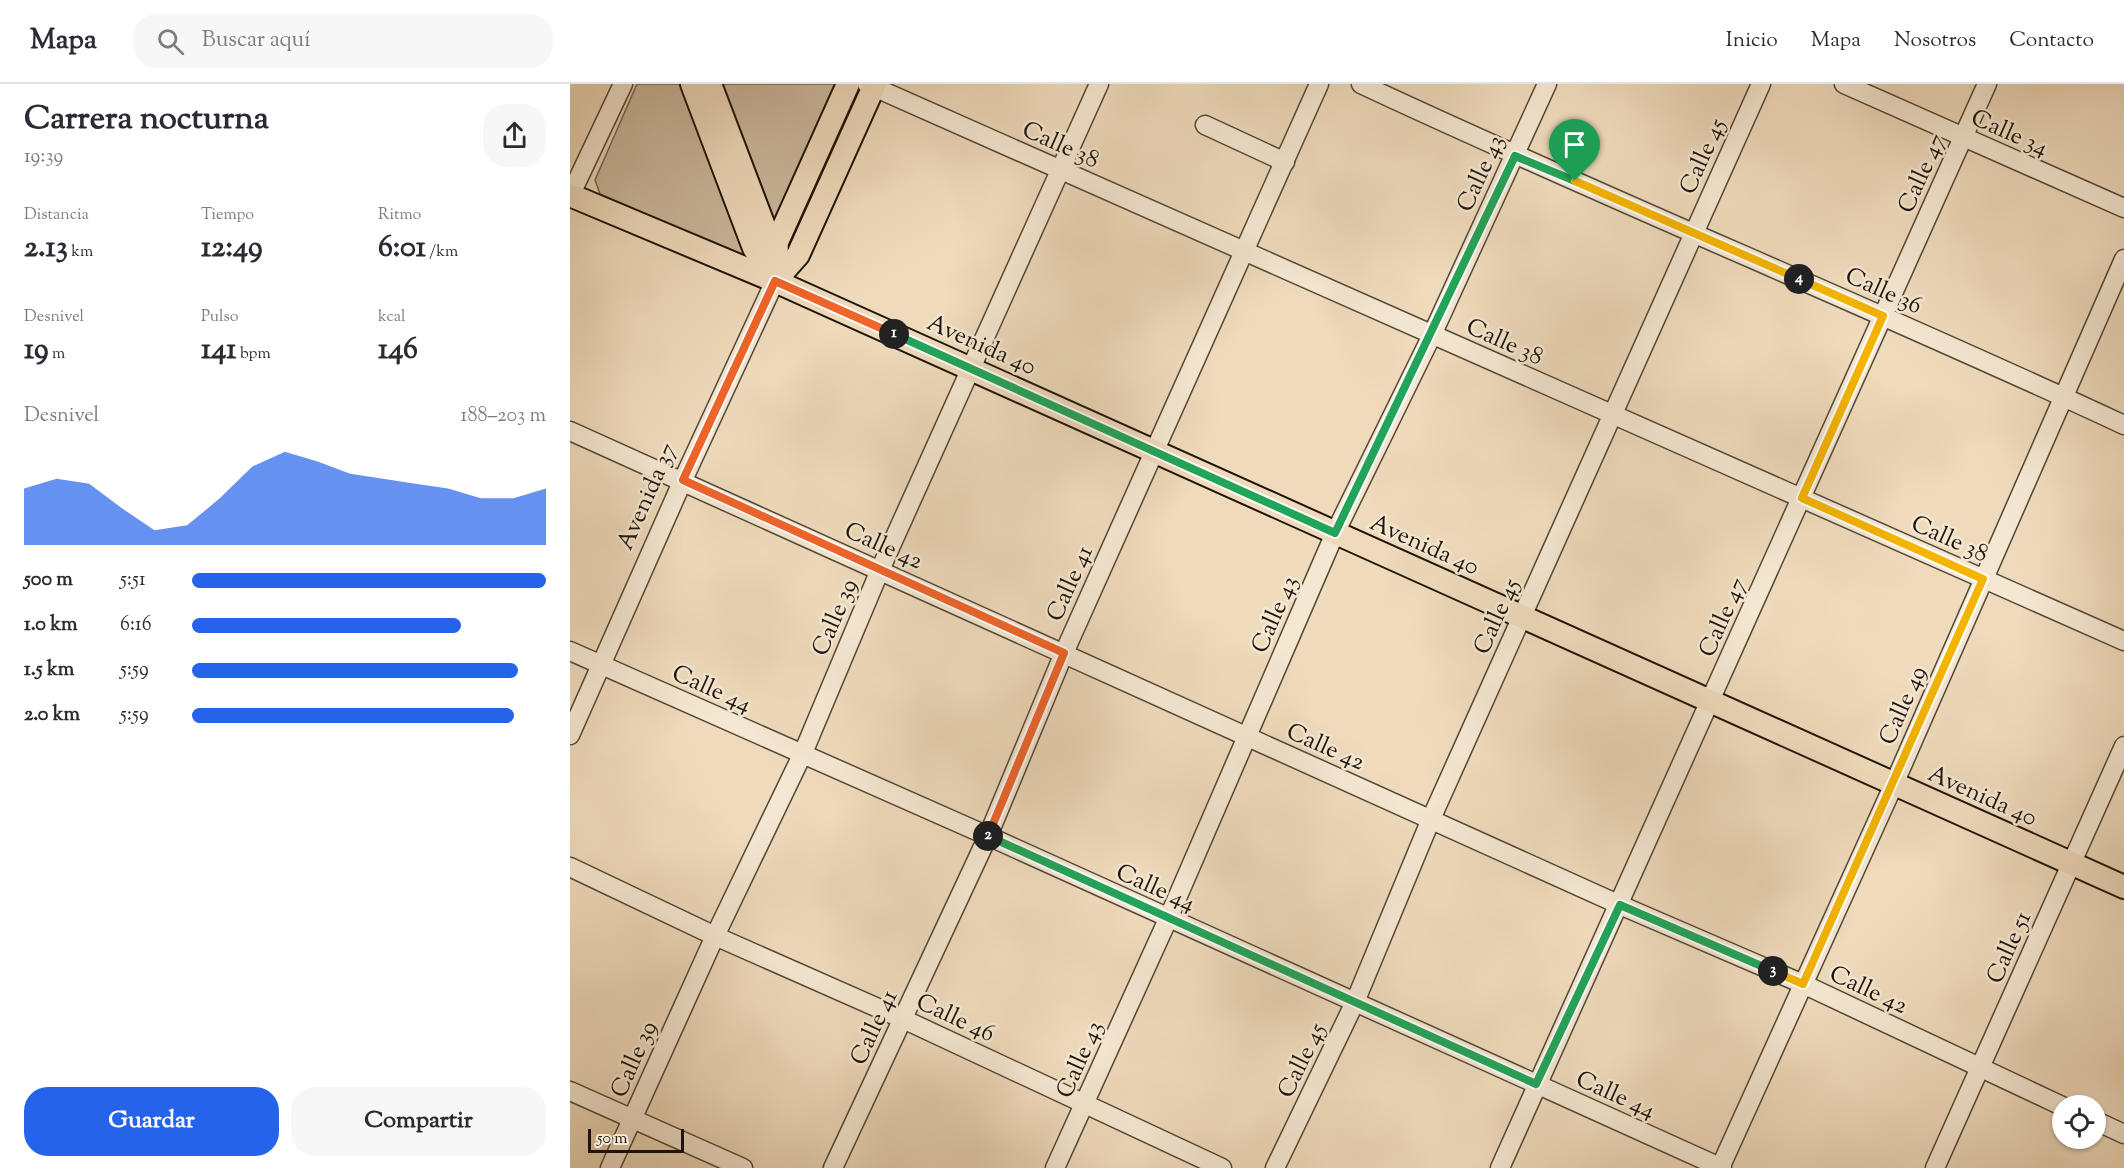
<!DOCTYPE html>
<html lang="es">
<head>
<meta charset="utf-8">
<style>
	body { margin:0; font-family:"Sorts Mill Goudy",serif; background:#f7f7f7; color:#2b2b33; height:100vh; display:flex; flex-direction:column; font-size:22px; white-space:nowrap }
	* { box-sizing:border-box; margin:0 }
	p { font-size:20px; color:#7c7c81 }
	.icon { flex:none; width:33px; height:33px; fill:none; stroke:currentColor; stroke-width:2; stroke-linecap:round; stroke-linejoin:round }
	.map { position:relative; flex:1; overflow:hidden }
	.sheet { display:flex; flex-direction:column; background:#fff; width:570px }
	.sheet>* { flex:none }
	.tools { position:absolute; left:1482px; top:1011px; display:grid; gap:12px }
	.tools a { display:grid; place-items:center; width:54px; height:54px; border-radius:50%; background:#fff; box-shadow:0 2px 4px #0004; font-size:30px }
	.scale { position:absolute; left:18px; bottom:15px; width:96px; box-sizing:border-box; padding-left:6px; border:3px solid #1e140a; border-top:0; font-size:16px; line-height:21px; white-space:nowrap; color:#1e140a; -webkit-text-stroke:4px #f5e8d3; paint-order:stroke }
	.pin { position:absolute; display:grid; place-items:center; width:51px; height:51px; color:#fff; margin:-62px -26px; border-radius:50% 50% 50% 0; rotate:-45deg; box-shadow:0 0 6px #0007 }
	.pin .icon { rotate:45deg }
	.km { position:absolute; width:30px; height:30px; margin:-15px; border-radius:50%; background:#222; color:#fff; font-size:16px; line-height:30px; text-align:center }
	.round { display:grid; place-items:center; flex:none; width:63px; height:63px; border-radius:24px; background:#f7f7f7 }
	.overview { display:flex; align-items:center; justify-content:space-between; height:102px; padding:0 24px }
	h1 { font-size:33px; font-weight:700; line-height:45px }
	.stats { display:grid; grid-template-columns:repeat(3,1fr); gap:9px; height:102px; padding:6px 24px }
	.stats div { display:grid; align-content:center }
	.stats b { font-size:30px; font-weight:700 }
	.stats small { font-size:16px; font-weight:400 }
	.stats p { font-size:16px }
	.chart { height:168px; padding:12px 24px }
	.chart p { display:flex; justify-content:space-between }
	.chart svg { width:100%; height:108px; margin-top:6px; fill:#2563eb; opacity:.7 }
	.cta { display:flex; gap:12px; margin-top:auto; padding:12px 24px }
	.cta a { flex:1; height:69px; border-radius:24px; background:#2563eb; color:#fff; font-size:24px; font-weight:700; line-height:69px; text-align:center }
	.cta a+a { background:#f7f7f7; color:#2b2b33 }
	ul { padding:0 24px; list-style:none; font-size:20px }
	li { display:grid; grid-template-columns:96px 72px 1fr; align-items:center; height:45px }
	li i { height:15px; border-radius:8px; background:#2563eb }
	header { display:flex; align-items:center; gap:36px; box-sizing:border-box; height:84px; padding:0 30px; background:#fff; border-bottom:2px solid #e1e1e2 }
	header strong { font-size:28px }
	nav { display:flex; gap:33px; margin-inline-start:auto; font-size:21px }
	.search { width:420px; height:54px; background:#f7f7f7; display:flex; align-items:center; gap:15px; box-sizing:border-box; padding:0 21px; border-radius:24px; color:#7c7c81; font-size:22px }
	main { display:flex; flex:1; min-height:0 }
	.map>svg:first-child { display:block }
	.green { fill:#cbb99e; stroke:#746654; stroke-width:1.5 }
	.lines { fill:none; stroke-linecap:round; stroke-linejoin:round }
	.minor-casing { stroke:#524636; stroke-width:21 }
	.major-casing { stroke:#1e140a; stroke-width:26 }
	.minor { stroke:#f5e8d3; stroke-width:18 }
	.major { stroke:#efdbbc; stroke-width:22 }
	.split-1-casing { stroke:#fff; stroke-width:12 }
	.split-2-casing { stroke:#fff; stroke-width:12 }
	.split-3-casing { stroke:#fff; stroke-width:12 }
	.split-4-casing { stroke:#fff; stroke-width:12 }
	.split-5-casing { stroke:#fff; stroke-width:12 }
	.split-1 { stroke:#22a559; stroke-width:8 }
	.split-2 { stroke:#f0652b; stroke-width:8 }
	.split-3 { stroke:#22a559; stroke-width:8 }
	.split-4 { stroke:#f5b400; stroke-width:8 }
	.split-5 { stroke:#f5b400; stroke-width:8 }
	.labels { text-anchor:middle; stroke-width:5; stroke-linejoin:round; paint-order:stroke }
	.street-label { font-size:24px; fill:#1e140a; stroke:#f5e8d3 }
</style>
</head>
<body>
<header>
<strong>Mapa</strong>
<div class="search"><svg class="icon" aria-label="search" viewBox="0 0 24 24"><circle cx="10" cy="10" r="6"/><path d="M15 15l6 6"/></svg>Buscar aquí</div>
<nav><a>Inicio</a><a>Mapa</a><a>Nosotros</a><a>Contacto</a></nav>
</header>
<main>
<section class="sheet">
<div class="overview"><div><h1>Carrera nocturna</h1><p>19:39</p></div><a class="round"><svg class="icon" aria-label="share" viewBox="0 0 24 24"><path d="M12 15V3M7 8l5-5 5 5M5 13v7h14v-7"/></svg></a></div>
<div class="stats">
<div><p>Distancia</p><b>2.13<small> km</small></b></div>
<div><p>Tiempo</p><b>12:49</b></div>
<div><p>Ritmo</p><b>6:01<small> /km</small></b></div>
</div>
<div class="stats">
<div><p>Desnivel</p><b>19<small> m</small></b></div>
<div><p>Pulso</p><b>141<small> bpm</small></b></div>
<div><p>kcal</p><b>146</b></div>
</div>
<div class="chart"><p><span>Desnivel</span>188–203 m</p>
<svg viewBox="0 0 160 44" preserveAspectRatio="none"><path d="M0 44V21L10 17L20 19L30 29L40 38L50 36L60 25L70 12L80 6L90 10L100 15L110 17L120 19L130 21L140 25L150 25L160 21V44z"/></svg>
</div>
<ul>
<li><b>500 m</b>5:51<i style="width:100%"></i></li>
<li><b>1.0 km</b>6:16<i style="width:76%"></i></li>
<li><b>1.5 km</b>5:59<i style="width:92%"></i></li>
<li><b>2.0 km</b>5:59<i style="width:91%"></i></li>
</ul>
<div class="cta"><a>Guardar</a><a>Compartir</a></div>
</section>
<div class="map">
<svg width="1554" height="1084" viewBox="0 0 1554 1084">
	<rect width="100%" height="100%" fill="#efdbbc"/>
	<filter id="stains"><feTurbulence type="fractalNoise" baseFrequency=".00333" numOctaves="4"/><feColorMatrix values="0 0 0 0 .2 0 0 0 0 .09 0 0 0 0 .02 0 0 0 .5 -.17"/></filter>
	<radialGradient id="worn" r=".72"><stop offset=".6" stop-color="#630" stop-opacity="0"/><stop offset="1" stop-color="#630" stop-opacity=".3"/></radialGradient>
	<!-- green -->
	<g class="green">
		<path d="M67,0H116L180,176L30,110L25,96Z"/>
		<path d="M149,0H266L203,143Z"/>
	</g>
	<g class="lines">
		<defs>
			<g id="minor">
				<path d="M297,0L1554,557"/>
				<path d="M791,0C1043,118 1301,223 1554,341"/>
				<path d="M1274,0L1554,124"/>
				<path d="M635,41L715,78"/>
				<path d="M0,112L53,0"/>
				<path d="M0,347L1050,821L1233,900L1492,1022"/>
				<path d="M0,567L418,752L1152,1084"/>
				<path d="M0,651L113,396L205,197"/>
				<path d="M0,783L145,852L333,935L652,1084"/>
				<path d="M0,1007L173,1084"/>
				<path d="M1526,1037L1554,1050"/>
				<path d="M40,1084L145,852L233,669L310,486L529,0"/>
				<path d="M263,1084L418,752L494,569L749,0"/>
				<path d="M485,1084L598,835L765,449L862,251L977,0"/>
				<path d="M705,1084L785,918L861,735L1191,0"/>
				<path d="M930,1084L1417,0"/>
				<path d="M1150,1084L1324,700L1554,175"/>
				<path d="M1365,1084L1554,662"/>
			</g>
			<g id="major">
				<path d="M122,0L184,164L205,197"/>
				<path d="M140,0L200,158L202,175"/>
				<path d="M0,111L205,197L1554,803"/>
				<path d="M205,197L228,171L305,0"/>
				<path d="M205,197L207,158L278,0"/>
			</g>
		</defs>
		<!-- minor casing -->
		<use href="#minor" class="minor-casing"/>
		<!-- major casing -->
		<use href="#major" class="major-casing"/>
		<!-- minor -->
		<use href="#minor" class="minor"/>
		<!-- major -->
		<use href="#major" class="major"/>
	</g>
	<g class="lines">
		<defs>
			<path id="split-1" d="M324,250L765,449L945,72L1005,97"/>
			<path id="split-2" d="M324,250L205,197L113,396L494,569L418,752"/>
			<path id="split-3" d="M418,752L966,1000L1050,821L1203,887"/>
			<path id="split-4" d="M1203,887L1233,900L1413,495L1232,414L1313,232L1229,195"/>
			<path id="split-5" d="M1005,97L1229,195"/>
		</defs>
		<!-- split-1 casing -->
		<use href="#split-1" class="split-1-casing"/>
		<!-- split-2 casing -->
		<use href="#split-2" class="split-2-casing"/>
		<!-- split-3 casing -->
		<use href="#split-3" class="split-3-casing"/>
		<!-- split-4 casing -->
		<use href="#split-4" class="split-4-casing"/>
		<!-- split-5 casing -->
		<use href="#split-5" class="split-5-casing"/>
		<!-- split-1 -->
		<use href="#split-1" class="split-1"/>
		<!-- split-2 -->
		<use href="#split-2" class="split-2"/>
		<!-- split-3 -->
		<use href="#split-3" class="split-3"/>
		<!-- split-4 -->
		<use href="#split-4" class="split-4"/>
		<!-- split-5 -->
		<use href="#split-5" class="split-5"/>
	</g>
	<g class="labels">
		<!-- street labels -->
		<g class="street-label">
			<text transform="translate(1440 48) rotate(24)" y="8">Calle 34</text>
			<text transform="translate(491 60) rotate(24)" y="8">Calle 38</text>
			<text transform="translate(1132 72) rotate(-66)" y="8">Calle 45</text>
			<text transform="translate(910 89) rotate(-65)" y="8">Calle 43</text>
			<text transform="translate(1351 89) rotate(-66)" y="8">Calle 47</text>
			<text transform="translate(1314 206) rotate(24)" y="8">Calle 36</text>
			<text transform="translate(935 257) rotate(24)" y="8">Calle 38</text>
			<text transform="translate(412 260) rotate(24)" y="8">Avenida 40</text>
			<text transform="translate(76 412) rotate(-66)" y="8">Avenida 37</text>
			<text transform="translate(1380 454) rotate(24)" y="8">Calle 38</text>
			<text transform="translate(855 460) rotate(24)" y="8">Avenida 40</text>
			<text transform="translate(314 461) rotate(24)" y="8">Calle 42</text>
			<text transform="translate(499 499) rotate(-66)" y="8">Calle 41</text>
			<text transform="translate(704 530) rotate(-66)" y="8">Calle 43</text>
			<text transform="translate(926 532) rotate(-66)" y="8">Calle 45</text>
			<text transform="translate(264 533) rotate(-67)" y="8">Calle 39</text>
			<text transform="translate(1152 533) rotate(-66)" y="8">Calle 47</text>
			<text transform="translate(142 604) rotate(24)" y="8">Calle 44</text>
			<text transform="translate(1332 621) rotate(-66)" y="8">Calle 49</text>
			<text transform="translate(756 662) rotate(24)" y="8">Calle 42</text>
			<text transform="translate(1413 711) rotate(24)" y="8">Avenida 40</text>
			<text transform="translate(586 803) rotate(24)" y="8">Calle 44</text>
			<text transform="translate(1438 863) rotate(-66)" y="8">Calle 51</text>
			<text transform="translate(1299 905) rotate(25)" y="8">Calle 42</text>
			<text transform="translate(386 933) rotate(25)" y="8">Calle 46</text>
			<text transform="translate(303 943) rotate(-65)" y="8">Calle 41</text>
			<text transform="translate(63 975) rotate(-66)" y="8">Calle 39</text>
			<text transform="translate(509 975) rotate(-66)" y="8">Calle 43</text>
			<text transform="translate(731 976) rotate(-64)" y="8">Calle 45</text>
			<text transform="translate(1046 1010) rotate(24)" y="8">Calle 44</text>
		</g>
	</g>
	<rect width="100%" height="100%" filter="url(#stains)"/>
	<rect width="100%" height="100%" fill="url(#worn)"/>
</svg>
<div class="tools">
<a><svg class="icon" aria-label="locate" viewBox="0 0 24 24"><circle cx="12" cy="12" r="6"/><path d="M12 2v4M12 18v4M2 12h4M18 12h4"/></svg></a>
</div>
<div class="scale">50 m</div>
<div class="pin" style="left:1005px;top:97px;background:#1e9e55"><svg class="icon" aria-label="arrive" viewBox="0 0 24 24"><path d="M6 21V4h12l-3 4 3 4H6"/></svg></div>
<b class="km" style="left:324px;top:250px">1</b>
<b class="km" style="left:418px;top:752px">2</b>
<b class="km" style="left:1203px;top:887px">3</b>
<b class="km" style="left:1229px;top:195px">4</b>
</div>
</main>
</body>
</html>
